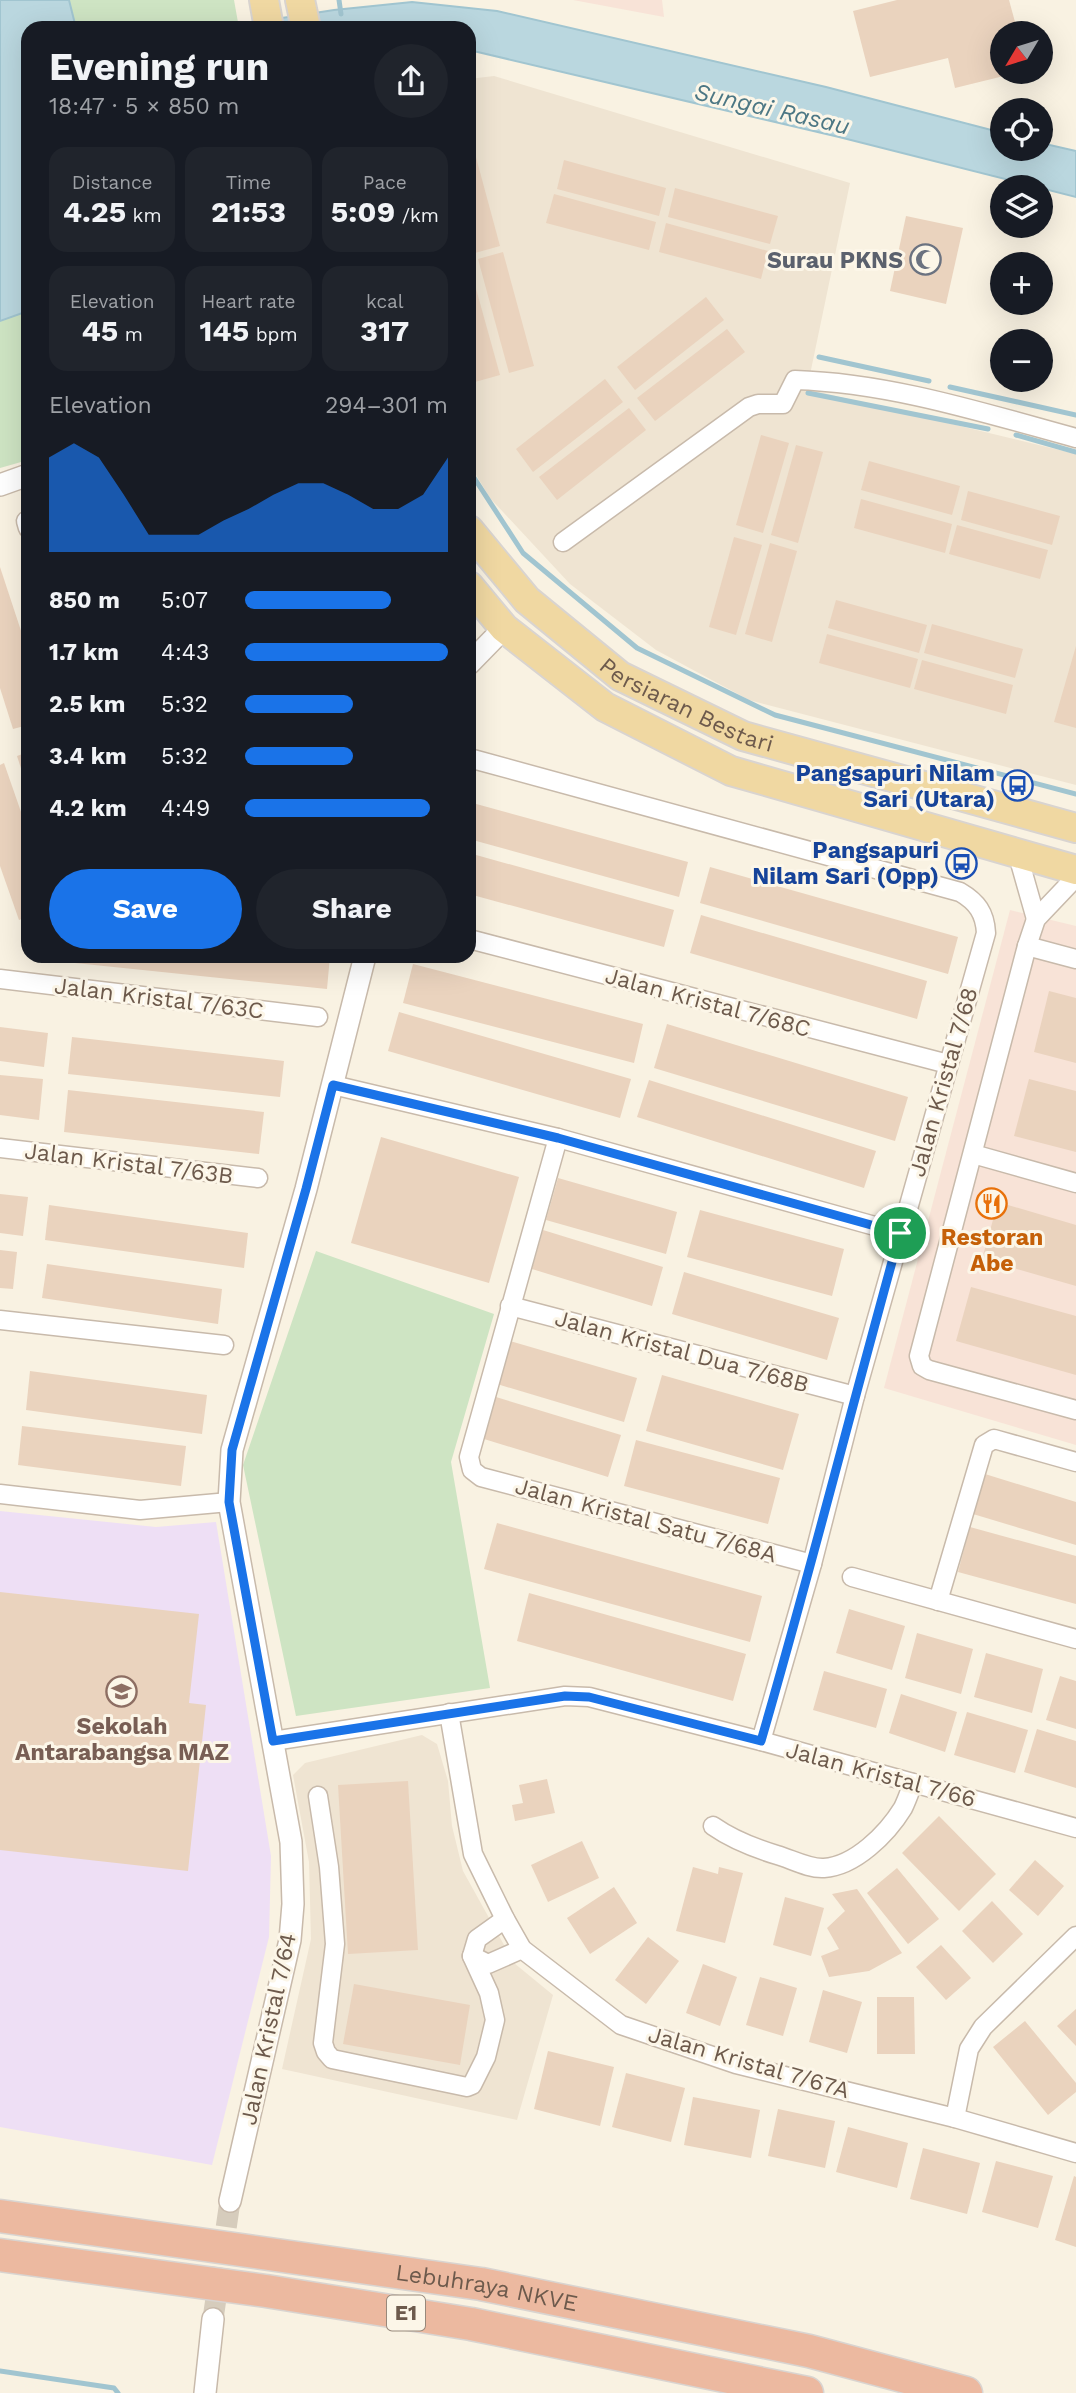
<!DOCTYPE html>
<html lang="en">
<head>
<meta charset="utf-8">
<style>
	body { margin:0; font-family:"Work Sans",sans-serif; background:#20242c; color:#f1f3f6; height:100vh; display:flex; flex-direction:column; font-size:26px; white-space:nowrap }
	* { box-sizing:border-box; margin:0 }
	p { font-size:23px; color:#9ea1a6 }
	.icon { flex:none; width:38px; height:38px; fill:none; stroke:currentColor; stroke-width:2; stroke-linecap:round; stroke-linejoin:round }
	.map { position:relative; flex:1; overflow:hidden }
	.sheet { position:absolute; left:21px; top:21px; width:455px; height:942px; display:flex; flex-direction:column; background:#171b24; border-radius:21px; box-shadow:0 7px 28px #0002 }
	.sheet>* { flex:none }
	.needle { width:46px; rotate:232deg }
	.controls { position:absolute; left:990px; top:21px; display:grid; gap:14px }
	.controls a { display:grid; place-items:center; width:63px; height:63px; border-radius:50%; background:#171b24; box-shadow:0 7px 28px #0002; font-size:35px }
	.pin { position:absolute; display:grid; place-items:center; width:60px; height:60px; color:#fff; margin:-30px; border:4px solid #fff; border-radius:50%; box-shadow:0 2px 7px #0007 }
	.round { display:grid; place-items:center; flex:none; width:74px; height:74px; border-radius:37px; background:#20242c }
	.headline { display:flex; align-items:center; justify-content:space-between; height:119px; padding:0 28px }
	h1 { font-size:38px; font-weight:700; line-height:52px }
	.stats { display:grid; grid-template-columns:repeat(3,1fr); gap:10px; height:119px; padding:7px 28px }
	.stats div { display:grid; align-content:center; border-radius:18px; background:#20242c; text-align:center }
	.stats b { font-size:30px; font-weight:700 }
	.stats small { font-size:19px; font-weight:400 }
	.stats p { font-size:19px }
	.chart { height:196px; padding:14px 28px }
	.chart p { display:flex; justify-content:space-between }
	.chart svg { width:100%; height:126px; margin-top:7px; fill:#1a73e8; opacity:.7 }
	.action { display:flex; gap:14px; margin-top:auto; padding:14px 28px }
	.action a { flex:1; height:80px; border-radius:42px; background:#1a73e8; color:#fff; font-size:28px; font-weight:700; line-height:80px; text-align:center }
	.action a+a { background:#20242c; color:#f1f3f6 }
	ul { padding:0 28px; list-style:none; font-size:23px }
	li { display:grid; grid-template-columns:112px 84px 1fr; align-items:center; height:52px }
	li i { height:18px; border-radius:9px; background:#1a73e8 }
	.map>svg:first-child { display:block }
	.residential { fill:#efe4d2 }
	.commercial { fill:#f8e3d7 }
	.education { fill:#eedff5 }
	.green { fill:#cee4c3 }
	.water { fill:#bad7df; stroke:#a1c5d0; stroke-width:2 }
	.lines { fill:none; stroke-linecap:round; stroke-linejoin:round }
	.stream { stroke:#a1c5d0; stroke-width:5 }
	.building { fill:#ead3be }
	.tertiary-tunnel { stroke:#d6ccbc; stroke-width:21; stroke-dasharray:21 10; stroke-linecap:butt }
	.minor-casing { stroke:#c8baab; stroke-width:21 }
	.tertiary-casing { stroke:#c8baab; stroke-width:24 }
	.primary-casing { stroke:#d9d4d0; stroke-width:32 }
	.motorway-casing { stroke:#d9d4d0; stroke-width:35 }
	.minor { stroke:#fff; stroke-width:18 }
	.tertiary { stroke:#fff; stroke-width:21 }
	.primary { stroke:#f0d8a2; stroke-width:28 }
	.motorway { stroke:#ecb9a0; stroke-width:32 }
	.route-casing { stroke:#fff; stroke-width:14 }
	.route { stroke:#1a73e8; stroke-width:9 }
	.labels { text-anchor:middle; stroke-width:6; stroke-linejoin:round; paint-order:stroke }
	.shield { fill:#fcf6e8; stroke:#98897b; stroke-width:2 }
	.shield-label { font-size:21px; font-weight:bold; fill:#6d5a4c }
	.worship-label { font-size:23px; font-weight:bold; fill:#5b616d; stroke:#fcf6e8; text-anchor:end }
	.street-label { font-size:23px; fill:#6d5a4c; stroke:#fcf6e8 }
	.transit-label { font-size:23px; font-weight:bold; fill:#164399; stroke:#fcf6e8; text-anchor:end }
	.food-label { font-size:23px; font-weight:bold; fill:#c56008; stroke:#fcf6e8 }
	.education-label { font-size:23px; font-weight:bold; fill:#785e54; stroke:#fcf6e8 }
	.water-label { font-size:24px; font-style:italic; fill:#4c7784; stroke:#fcf6e8 }
</style>
</head>
<body>
<div class="map">
<svg width="1076" height="2393" viewBox="0 0 1076 2393">
	<rect width="100%" height="100%" fill="#f9f2e2"/>
	<!-- residential -->
	<g class="residential">
		<path d="M494,76L850,183L807,389L1076,454V785L749,700L656,650L570,584L490,498L469,463V79Z"/>
		<path d="M422,1735L437,1744L448,1781L452,1826L463,1871L514,1963L553,1995L517,2120L282,2069L311,1939L309,1862L293,1775L305,1763Z"/>
	</g>
	<!-- commercial -->
	<g class="commercial">
		<path d="M573,0H662L664,17Z"/>
		<path d="M1010,910L1076,926V1445L884,1388Z"/>
	</g>
	<!-- education -->
	<path class="education" d="M0,1511L156,1527L216,1522L271,1856L269,1937L212,2165L0,2127Z"/>
	<!-- green -->
	<g class="green">
		<path d="M0,0H234L239,28H28V460L0,468Z"/>
		<path d="M316,1251L494,1314L451,1462L490,1688L296,1716L243,1465Z"/>
	</g>
	<!-- water -->
	<g class="water">
		<path d="M0,0H69L76,28H28V311L0,321Z"/>
		<path d="M412,2L497,11L826,87L1003,133V149H1041V143L1076,151V197L839,137L469,50V28H216L334,10Z"/>
	</g>
	<g class="lines">
		<!-- stream -->
		<g class="stream">
			<path d="M339,0L341,14"/>
			<path d="M819,357L929,381"/>
			<path d="M950,387L1076,415"/>
			<path d="M808,393L988,429"/>
			<path d="M1016,435L1076,452"/>
			<path d="M469,470L523,553L637,648L775,715L1076,794"/>
			<path d="M0,2371L114,2388L118,2393"/>
		</g>
	</g>
	<!-- building -->
	<g class="building">
		<path d="M897,0H1009L1018,33H1003V72L1016,73L955,88L948,58L870,77L853,11Z"/>
		<path d="M470,135L500,246L475,253L469,230Z"/>
		<path d="M564,160L666,188L659,216L557,189Z"/>
		<path d="M675,188L778,216L770,244L668,217Z"/>
		<path d="M554,194L656,222L649,250L546,223Z"/>
		<path d="M906,216L963,228L946,304L890,291Z"/>
		<path d="M666,223L768,251L761,279L659,252Z"/>
		<path d="M503,252L534,366L509,373L478,259Z"/>
		<path d="M470,267L500,375L475,382L469,361Z"/>
		<path d="M706,297L724,320L635,390L617,367Z"/>
		<path d="M727,329L745,352L655,421L637,398Z"/>
		<path d="M605,379L623,402L533,472L516,449Z"/>
		<path d="M629,408L646,430L557,500L539,477Z"/>
		<path d="M761,435L789,443L763,533L736,525Z"/>
		<path d="M796,445L823,452L798,543L771,535Z"/>
		<path d="M869,461L960,486L952,515L861,490Z"/>
		<path d="M968,491L1060,516L1052,545L961,520Z"/>
		<path d="M861,499L952,524L945,553L854,528Z"/>
		<path d="M957,525L1048,550L1040,579L949,554Z"/>
		<path d="M734,537L762,545L736,635L709,627Z"/>
		<path d="M770,543L797,551L772,642L745,634Z"/>
		<path d="M0,567L28,652V725L13,729L0,688Z"/>
		<path d="M836,600L927,625L919,653L828,628Z"/>
		<path d="M932,624L1023,649L1015,678L924,653Z"/>
		<path d="M827,634L918,659L910,688L819,663Z"/>
		<path d="M1076,646V728L1054,722Z"/>
		<path d="M922,660L1013,685L1006,714L914,689Z"/>
		<path d="M28,752V786L27,787L17,756Z"/>
		<path d="M4,763L28,832V917L19,920L0,866V765Z"/>
		<path d="M469,802L688,862L679,897L469,839Z"/>
		<path d="M469,853L674,910L664,947L469,894Z"/>
		<path d="M710,867L958,937L948,974L700,903Z"/>
		<path d="M701,915L927,981L917,1019L690,953Z"/>
		<path d="M76,956H330L327,989L75,963Z"/>
		<path d="M413,964L643,1024L634,1063L403,1003Z"/>
		<path d="M1049,991L1076,998V1063L1034,1052Z"/>
		<path d="M399,1012L631,1079L620,1118L388,1051Z"/>
		<path d="M667,1024L908,1097L895,1141L654,1068Z"/>
		<path d="M0,1027L48,1033L44,1067L0,1061Z"/>
		<path d="M72,1037L284,1061L280,1097L68,1074Z"/>
		<path d="M0,1075L43,1079L39,1120L0,1115Z"/>
		<path d="M1029,1079L1076,1091V1152L1014,1136Z"/>
		<path d="M649,1080L876,1151L864,1188L637,1117Z"/>
		<path d="M68,1090L264,1112L259,1154L64,1132Z"/>
		<path d="M381,1137L519,1177L489,1283L351,1243Z"/>
		<path d="M558,1178L677,1212L666,1254L546,1220Z"/>
		<path d="M0,1194L28,1197L23,1236L0,1233Z"/>
		<path d="M998,1202L1076,1225V1286L982,1259Z"/>
		<path d="M49,1205L248,1233L244,1268L45,1240Z"/>
		<path d="M700,1210L844,1249L832,1296L687,1257Z"/>
		<path d="M543,1230L663,1267L652,1306L532,1269Z"/>
		<path d="M0,1250L17,1252L13,1289L0,1288Z"/>
		<path d="M47,1264L222,1289L218,1324L42,1298Z"/>
		<path d="M684,1272L839,1318L827,1360L672,1314Z"/>
		<path d="M971,1287L1076,1316V1375L956,1341Z"/>
		<path d="M510,1341L637,1378L624,1422L497,1384Z"/>
		<path d="M30,1371L207,1395L202,1434L26,1410Z"/>
		<path d="M662,1375L799,1414L783,1470L646,1431Z"/>
		<path d="M496,1397L621,1435L608,1477L484,1439Z"/>
		<path d="M22,1426L186,1446L181,1486L18,1465Z"/>
		<path d="M636,1440L780,1478L768,1524L624,1486Z"/>
		<path d="M985,1474L1076,1502V1545L973,1514Z"/>
		<path d="M497,1523L762,1596L750,1642L484,1569Z"/>
		<path d="M970,1527L1076,1556V1604L958,1572Z"/>
		<path d="M0,1592L199,1614L189,1703L206,1705L188,1871L0,1850Z"/>
		<path d="M529,1593L746,1654L733,1701L517,1641Z"/>
		<path d="M849,1609L905,1626L892,1670L836,1653Z"/>
		<path d="M917,1633L973,1649L961,1694L905,1678Z"/>
		<path d="M986,1653L1043,1669L1032,1713L974,1697Z"/>
		<path d="M824,1671L887,1689L876,1728L813,1710Z"/>
		<path d="M1060,1676L1076,1681V1729L1046,1720Z"/>
		<path d="M901,1694L957,1712L945,1752L889,1733Z"/>
		<path d="M967,1712L1028,1730L1015,1773L954,1755Z"/>
		<path d="M1037,1729L1076,1741V1788L1024,1772Z"/>
		<path d="M547,1779L555,1813L515,1821L512,1805L523,1803L519,1785Z"/>
		<path d="M408,1781L418,1950L348,1954L338,1785Z"/>
		<path d="M939,1816L996,1874L959,1911L902,1853Z"/>
		<path d="M582,1841L599,1878L548,1902L531,1865Z"/>
		<path d="M1035,1860L1064,1886L1038,1916L1009,1890Z"/>
		<path d="M693,1867L718,1874L719,1867L743,1873L725,1943L676,1931Z"/>
		<path d="M897,1868L939,1919L908,1944L867,1893Z"/>
		<path d="M614,1887L637,1923L590,1954L567,1918Z"/>
		<path d="M857,1889L902,1953L869,1971L829,1977L821,1956L839,1949L827,1928L845,1911L832,1894Z"/>
		<path d="M785,1897L824,1908L811,1956L773,1945Z"/>
		<path d="M992,1901L1023,1934L993,1963L962,1931Z"/>
		<path d="M648,1937L679,1961L646,2004L615,1980Z"/>
		<path d="M941,1945L971,1978L946,2000L916,1967Z"/>
		<path d="M703,1964L737,1977L720,2026L686,2013Z"/>
		<path d="M760,1977L797,1988L783,2036L746,2025Z"/>
		<path d="M354,1984L470,2005L460,2065L343,2044Z"/>
		<path d="M823,1990L862,2002L847,2053L809,2042Z"/>
		<path d="M877,1997H914L915,2054H877Z"/>
		<path d="M1076,2009V2046L1057,2026Z"/>
		<path d="M1025,2021L1076,2083V2092L1048,2115L993,2047Z"/>
		<path d="M548,2051L614,2067L600,2126L534,2109Z"/>
		<path d="M626,2073L685,2088L671,2142L612,2127Z"/>
		<path d="M693,2097L760,2110L751,2158L684,2145Z"/>
		<path d="M778,2109L835,2121L825,2168L768,2156Z"/>
		<path d="M848,2127L908,2143L897,2188L836,2172Z"/>
		<path d="M923,2148L980,2163L967,2214L910,2199Z"/>
		<path d="M996,2161L1053,2176L1038,2228L982,2212Z"/>
		<path d="M1074,2176L1076,2177V2247L1055,2240Z"/>
	</g>
	<g class="lines">
		<!-- tertiary-tunnel -->
		<path class="tertiary-tunnel" d="M213,2319L230,2201"/>
		<defs>
			<g id="minor">
				<path d="M26,521L28,528"/>
				<path d="M563,542L749,407L758,404H783L795,380C891,383 984,413 1076,438"/>
				<path d="M469,758L960,892C977,902 985,913 986,933L855,1396L812,1564L761,1741"/>
				<path d="M1017,852L1036,919"/>
				<path d="M1076,877L1036,919L1027,946L919,1356L922,1366L929,1370L1076,1410"/>
				<path d="M469,939L948,1064"/>
				<path d="M1027,946L1076,959"/>
				<path d="M0,979L318,1017"/>
				<path d="M333,1085L558,1138L900,1233"/>
				<path d="M558,1138L469,1457L472,1470L481,1477L812,1564"/>
				<path d="M0,1148L258,1178"/>
				<path d="M973,1154L1076,1183"/>
				<path d="M510,1306L855,1396"/>
				<path d="M0,1320L224,1345"/>
				<path d="M0,1494L140,1510L229,1502"/>
				<path d="M852,1577L1076,1639"/>
				<path d="M938,1601L984,1445L994,1439L1076,1462"/>
				<path d="M449,1713L473,1854L505,1919L522,1949L621,2025L736,2064L955,2118L1076,2153"/>
				<path d="M273,1741L565,1696L589,1697L761,1741L1076,1828"/>
				<path d="M318,1796L329,1867L335,1944L323,2043L326,2052L332,2059L467,2087L472,2085L486,2057L495,2020L489,1993L472,1956L477,1939L505,1919"/>
				<path d="M713,1826C733,1840 754,1848 777,1855C791,1859 809,1869 824,1868C855,1866 887,1834 903,1808C907,1800 910,1791 913,1783"/>
				<path d="M472,1956L488,1964L522,1949"/>
				<path d="M955,2118L969,2049L983,2027L1076,1936"/>
			</g>
			<g id="tertiary">
				<path d="M0,485L28,475"/>
				<path d="M469,664L504,628"/>
				<path d="M230,2201L290,1940L293,1904L291,1842L229,1502L232,1450L306,1189L365,956"/>
				<path d="M205,2393L213,2319"/>
			</g>
			<g id="primary">
				<path d="M264,0L269,28"/>
				<path d="M300,0L306,28"/>
				<path id="s1" d="M469,530L527,600L620,676L743,736L1076,828"/>
				<path d="M469,586L504,628L605,707L731,771L1076,870"/>
			</g>
			<g id="motorway">
				<path id="s2" d="M0,2216L481,2284L809,2351L966,2393"/>
				<path d="M0,2255L266,2291L471,2324L807,2393"/>
			</g>
		</defs>
		<!-- minor casing -->
		<use href="#minor" class="minor-casing"/>
		<!-- tertiary casing -->
		<use href="#tertiary" class="tertiary-casing"/>
		<!-- primary casing -->
		<use href="#primary" class="primary-casing"/>
		<!-- motorway casing -->
		<use href="#motorway" class="motorway-casing"/>
		<!-- minor -->
		<use href="#minor" class="minor"/>
		<!-- tertiary -->
		<use href="#tertiary" class="tertiary"/>
		<!-- primary -->
		<use href="#primary" class="primary"/>
		<!-- motorway -->
		<use href="#motorway" class="motorway"/>
	</g>
	<g class="lines">
		<defs>
			<path id="route" d="M333,1085L558,1138L900,1233C853,1402 810,1573 761,1741L589,1697L565,1696L273,1741L229,1502L232,1450L306,1189Z"/>
		</defs>
		<!-- route casing -->
		<use href="#route" class="route-casing"/>
		<!-- route -->
		<use href="#route" class="route"/>
	</g>
	<!-- icons -->
	<defs>
		<symbol id="mosque-ring" viewBox="-11 -11 22 22"><circle r="9.5" fill="#fcf6e8" stroke="#6b7280" stroke-width="1.5"/><path d="M3.5-4.9A6 6 0 1 0 3.5 4.9A5 5 0 1 1 3.5-4.9Z" fill="#6b7280"/></symbol>
		<symbol id="bus-ring" viewBox="-11 -11 22 22"><circle r="9.5" fill="#fcf6e8" stroke="#1a4fb4" stroke-width="1.5"/><path d="M-5-6H5V4H4V6H2V4H-2V6H-4V4H-5ZM-3.5-4V0h7V-4ZM-3.5 1.2v1.5H-2V1.2ZM2 1.2v1.5H3.5V1.2Z" fill="#1a4fb4"/></symbol>
		<symbol id="restaurant-ring" viewBox="-11 -11 22 22"><circle r="9.5" fill="#fcf6e8" stroke="#e8710a" stroke-width="1.5"/><path d="M-5-6h1v4h1v-4h1v4h1v-4h1v5L-1.5 .5V6h-2V.5L-5-1ZM5-6V6H3V1.5H1.5Q1.5-4 5-6Z" fill="#e8710a"/></symbol>
		<symbol id="school-ring" viewBox="-11 -11 22 22"><circle r="9.5" fill="#fcf6e8" stroke="#8d6e63" stroke-width="1.5"/><path d="M0-5L7-2L0 1L-7-2ZM-4 1L0 2.5L4 1V4Q0 6-4 4Z" fill="#8d6e63"/></symbol>
	</defs>
	<g fill-rule="evenodd">
		<use href="#mosque-ring" x="908" y="242" width="35" height="35"/>
		<use href="#bus-ring" x="1000" y="768" width="35" height="35"/>
		<use href="#bus-ring" x="944" y="846" width="35" height="35"/>
		<use href="#restaurant-ring" x="974" y="1186" width="35" height="35"/>
		<use href="#school-ring" x="104" y="1674" width="35" height="35"/>
	</g>
	<g class="labels">
		<!-- shield labels -->
		<rect class="shield" x="387" y="2295.5" width="38" height="35" rx="5"/>
		<g class="shield-label">
			<text x="406" y="2320">E1</text>
		</g>
		<!-- worship labels -->
		<g class="worship-label">
			<text x="903" y="268">Surau PKNS</text>
		</g>
		<!-- street labels -->
		<g class="street-label">
			<text dy="8" stroke="none"><textPath href="#s1" startOffset="284">Persiaran Bestari</textPath></text>
			<text transform="translate(159 998) rotate(7)" y="8">Jalan Kristal 7/63C</text>
			<text transform="translate(708 1002) rotate(15)" y="8">Jalan Kristal 7/68C</text>
			<text transform="translate(943 1082) rotate(-74)" y="8">Jalan Kristal 7/68</text>
			<text transform="translate(129 1163) rotate(7)" y="8">Jalan Kristal 7/63B</text>
			<text transform="translate(682 1351) rotate(15)" y="8">Jalan Kristal Dua 7/68B</text>
			<text transform="translate(646 1520) rotate(15)" y="8">Jalan Kristal Satu 7/68A</text>
			<text transform="translate(881 1774) rotate(15)" y="8">Jalan Kristal 7/66</text>
			<text transform="translate(268 2029) rotate(-78)" y="8">Jalan Kristal 7/64</text>
			<text transform="translate(749 2062) rotate(16)" y="8">Jalan Kristal 7/67A</text>
			<text dy="8" stroke="none"><textPath href="#s2" startOffset="492">Lebuhraya NKVE</textPath></text>
		</g>
		<!-- transit labels -->
		<g class="transit-label">
			<text x="995" y="781">Pangsapuri Nilam<tspan x="995" dy="26">Sari (Utara)</tspan></text>
			<text x="939" y="858">Pangsapuri<tspan x="939" dy="26">Nilam Sari (Opp)</tspan></text>
		</g>
		<!-- food labels -->
		<g class="food-label">
			<text x="992" y="1245">Restoran<tspan x="992" dy="26">Abe</tspan></text>
		</g>
		<!-- education labels -->
		<g class="education-label">
			<text x="122" y="1734">Sekolah<tspan x="122" dy="26">Antarabangsa MAZ</tspan></text>
		</g>
		<!-- water labels -->
		<g class="water-label">
			<text transform="translate(772 109) rotate(13)" y="8">Sungai Rasau</text>
		</g>
	</g>
</svg>
<div class="controls">
<a><svg class="needle" viewBox="-14 -14 28 28"><path d="M0-13l5 13h-10z" fill="#e53935"/><path d="M0 13l5-13h-10z" fill="#9ea1a6"/></svg></a>
<a><svg class="icon" aria-label="locate" viewBox="0 0 24 24"><circle cx="12" cy="12" r="6"/><path d="M12 2v4M12 18v4M2 12h4M18 12h4"/></svg></a>
<a><svg class="icon" aria-label="layers" viewBox="0 0 24 24"><path d="M12 4l9 5-9 5-9-5zM3 14l9 5 9-5"/></svg></a>
<a>+</a>
<a>−</a>
</div>
<div class="pin" style="left:900px;top:1233px;background:#1e9e55"><svg class="icon" aria-label="arrive" viewBox="0 0 24 24"><path d="M6 21V4h12l-3 4 3 4H6"/></svg></div>
<section class="sheet">
<div class="headline"><div><h1>Evening run</h1><p>18:47 · 5 × 850 m</p></div><a class="round"><svg class="icon" aria-label="share" viewBox="0 0 24 24"><path d="M12 15V3M7 8l5-5 5 5M5 13v7h14v-7"/></svg></a></div>
<div class="stats">
<div><p>Distance</p><b>4.25<small> km</small></b></div>
<div><p>Time</p><b>21:53</b></div>
<div><p>Pace</p><b>5:09<small> /km</small></b></div>
</div>
<div class="stats">
<div><p>Elevation</p><b>45<small> m</small></b></div>
<div><p>Heart rate</p><b>145<small> bpm</small></b></div>
<div><p>kcal</p><b>317</b></div>
</div>
<div class="chart"><p><span>Elevation</span>294–301 m</p>
<svg viewBox="0 0 160 44" preserveAspectRatio="none"><path d="M0 44V11L10 6L20 11L30 24L40 38L50 38L60 38L70 33L80 29L90 24L100 20L110 20L120 24L130 29L140 29L150 24L160 11V44z"/></svg>
</div>
<ul>
<li><b>850 m</b>5:07<i style="width:72%"></i></li>
<li><b>1.7 km</b>4:43<i style="width:100%"></i></li>
<li><b>2.5 km</b>5:32<i style="width:53%"></i></li>
<li><b>3.4 km</b>5:32<i style="width:53%"></i></li>
<li><b>4.2 km</b>4:49<i style="width:91%"></i></li>
</ul>
<div class="action"><a>Save</a><a>Share</a></div>
</section>
</div>
</body>
</html>
